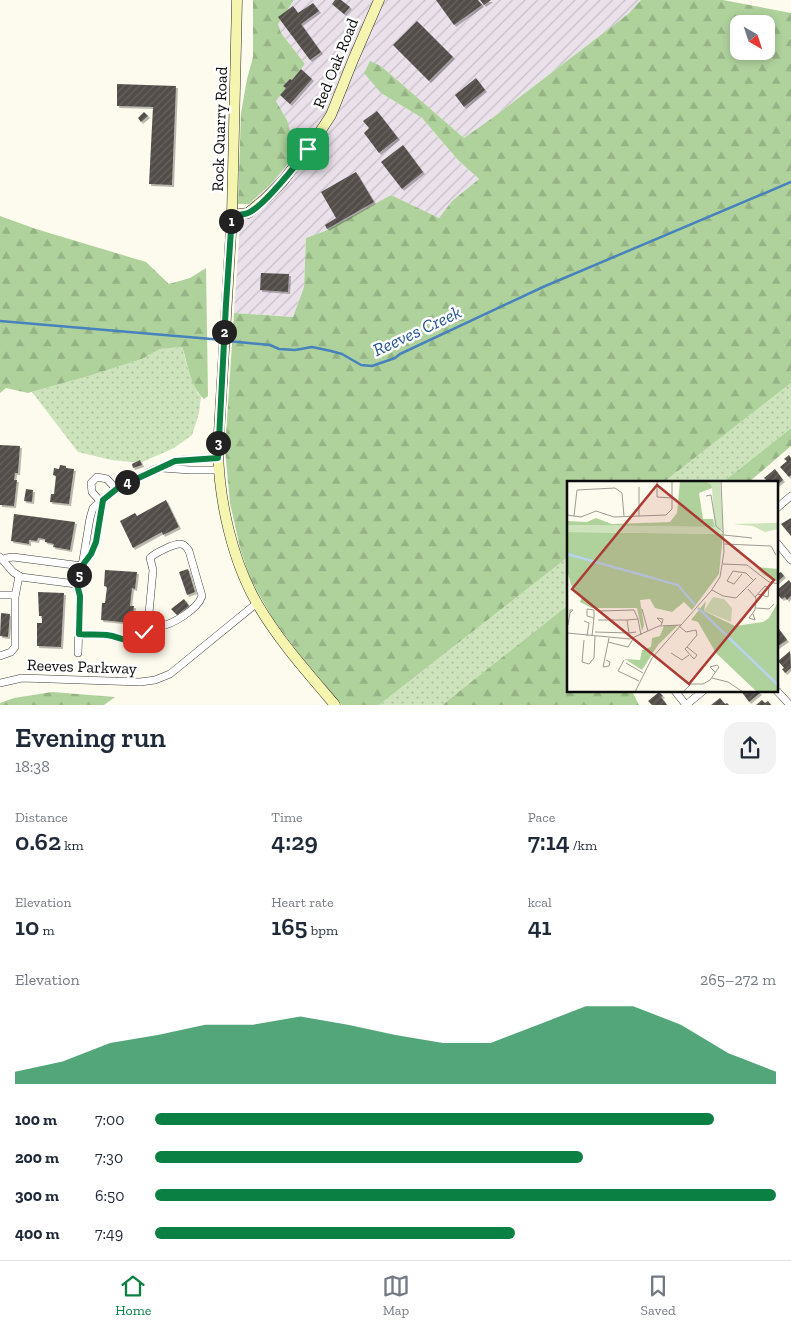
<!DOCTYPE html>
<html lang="en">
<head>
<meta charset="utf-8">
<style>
	body { margin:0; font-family:"Zilla Slab",serif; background:#f2f2f3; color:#1f2937; height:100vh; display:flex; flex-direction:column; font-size:19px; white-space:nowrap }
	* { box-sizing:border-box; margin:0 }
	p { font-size:16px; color:#747a83 }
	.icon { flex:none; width:28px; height:28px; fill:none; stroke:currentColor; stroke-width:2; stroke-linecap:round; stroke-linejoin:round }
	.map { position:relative; height:705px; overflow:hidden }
	.panel { display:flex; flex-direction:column; background:#fff; flex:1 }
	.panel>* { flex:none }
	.needle { width:32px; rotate:141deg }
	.controls { position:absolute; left:730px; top:15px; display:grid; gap:10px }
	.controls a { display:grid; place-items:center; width:45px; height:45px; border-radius:10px; background:#fff; box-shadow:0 2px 8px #0003; font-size:25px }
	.pin { position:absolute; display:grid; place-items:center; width:42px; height:42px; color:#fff; margin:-21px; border-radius:10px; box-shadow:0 2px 8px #0006 }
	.km { position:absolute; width:25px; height:25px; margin:-12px; border-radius:50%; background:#222; color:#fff; font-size:14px; line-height:25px; text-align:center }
	.round { display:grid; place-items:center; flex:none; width:52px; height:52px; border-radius:15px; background:#f2f2f3 }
	.head { display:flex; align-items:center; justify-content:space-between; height:85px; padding:0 15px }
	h1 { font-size:28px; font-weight:600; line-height:38px }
	.stats { display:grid; grid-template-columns:repeat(3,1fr); gap:8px; height:85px; padding:5px 15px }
	.stats div { display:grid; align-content:center }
	.stats b { font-size:25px; font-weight:600 }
	.stats small { font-size:14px; font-weight:400 }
	.stats p { font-size:14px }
	.chart { height:140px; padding:10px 15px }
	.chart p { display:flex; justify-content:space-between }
	.chart svg { width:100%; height:90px; margin-top:5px; fill:#0b8043; opacity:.7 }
	ul { padding:0 15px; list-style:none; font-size:16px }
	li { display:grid; grid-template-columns:80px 60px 1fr; align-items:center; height:38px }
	li i { height:12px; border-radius:6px; background:#0b8043 }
	.tabs { display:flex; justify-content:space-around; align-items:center; height:70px; border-top:1px solid #e0e1e3; background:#fff; font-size:14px; color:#747a83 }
	.tabs a { display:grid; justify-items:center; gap:2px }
	.tabs .active { color:#0b8043 }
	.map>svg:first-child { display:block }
	.industrial { fill:url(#industrial-furrows) }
	.grass { fill:url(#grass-dots) }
	.forest { fill:url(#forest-firs); fill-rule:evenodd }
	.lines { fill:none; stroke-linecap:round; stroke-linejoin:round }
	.stream { stroke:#4782bd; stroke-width:2.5 }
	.building { fill:url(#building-hatch); filter:url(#shadow) }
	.street-casing { stroke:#3f3f3f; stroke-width:8 }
	.secondary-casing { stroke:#2e2e2e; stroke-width:11 }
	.street { stroke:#fff; stroke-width:7 }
	.secondary { stroke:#f6f5af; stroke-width:10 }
	.route-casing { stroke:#fff; stroke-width:10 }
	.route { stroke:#0b8043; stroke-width:6 }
	.labels { text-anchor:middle; stroke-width:5; stroke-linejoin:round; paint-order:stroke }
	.street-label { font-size:16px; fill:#0c0c0c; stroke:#fff }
	.water-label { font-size:18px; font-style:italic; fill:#24558f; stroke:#fff }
	.inset-river { fill:none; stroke:#b7d4ef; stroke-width:2.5 }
	.inset-road { fill:none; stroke:#9d9b93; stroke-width:1 }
	.view { fill:#ac3b34; fill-opacity:0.15; stroke:#ac3b34; stroke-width:2.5 }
	.inset-edge { fill:none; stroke:#0c0c0c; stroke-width:2.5 }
</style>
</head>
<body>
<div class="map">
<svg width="791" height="705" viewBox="0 0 791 705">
	<defs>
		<pattern id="industrial-furrows" width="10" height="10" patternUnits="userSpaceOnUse" patternTransform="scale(1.25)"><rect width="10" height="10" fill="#eae1ea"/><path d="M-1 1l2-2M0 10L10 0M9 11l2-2" fill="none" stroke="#c8c0c8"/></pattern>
		<pattern id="grass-dots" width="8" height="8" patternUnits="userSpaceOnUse" patternTransform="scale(1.25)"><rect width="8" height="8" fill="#cce3bb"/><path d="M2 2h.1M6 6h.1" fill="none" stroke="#aec2a0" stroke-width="1.8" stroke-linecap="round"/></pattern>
		<pattern id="forest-firs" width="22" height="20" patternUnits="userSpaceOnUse" patternTransform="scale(1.25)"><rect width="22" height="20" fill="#afd29c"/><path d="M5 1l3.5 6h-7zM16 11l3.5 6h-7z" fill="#95b385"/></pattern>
		<pattern id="building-hatch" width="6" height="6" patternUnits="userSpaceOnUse" patternTransform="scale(1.25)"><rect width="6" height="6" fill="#534e4a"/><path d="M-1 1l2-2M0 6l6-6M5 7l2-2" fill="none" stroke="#676360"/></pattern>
		<filter id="shadow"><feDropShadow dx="2" dy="2" stdDeviation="0" flood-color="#0004"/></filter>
	</defs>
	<rect width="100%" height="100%" fill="#fdfbed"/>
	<!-- industrial -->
	<path class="industrial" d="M294,0H641L628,14L495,116L464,138L381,66V93L422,118L458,160L479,179L452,201L439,218L391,195L325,231L306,238L304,287L293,317L234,313L240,223L249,204L272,183L287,120L276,101L305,64L281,33L278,24Z"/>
	<!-- grass -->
	<g class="grass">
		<path d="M182,347L189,372L198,394L201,396L199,413L192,435L174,448L140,463L112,460L78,452L32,392L89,376L142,359L160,349Z"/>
		<path d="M791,383V428L723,482H664Z"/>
		<path d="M568,557V605L442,705H379Z"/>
	</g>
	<!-- forest -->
	<g class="forest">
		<path d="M253,0H294L278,24L281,33L305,64L276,101L287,120L296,154L272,183L249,204H238L241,113L247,79L253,57Z"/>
		<path d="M641,0H723L791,13V383L664,482H568V557L379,705H342L300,655L273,619L250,578L240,548L230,503L225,450L234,313L293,317L304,287L306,238L325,231L391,195L439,218L452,201L479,179L458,160L422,118L381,93L364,73L370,61L381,66L464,138L495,116L628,14ZM739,24H766V51H739Z"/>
		<path d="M0,216L36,229L146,262L169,284L190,278L206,268L208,396L204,399C190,387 188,363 182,347L160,349L142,359L89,376L28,393L6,388L0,393Z"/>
		<path d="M791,428V446L749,482H723Z"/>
		<path d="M568,605V691H632L639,705H442Z"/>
		<path d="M52,692L115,697L104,705H0V703L14,698Z"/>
	</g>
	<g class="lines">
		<!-- stream -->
		<g class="stream">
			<path d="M0,321L223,340"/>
			<path d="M228,341L270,345L279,349L295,350L312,347L331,351L342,354L361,365L372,366L395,358L400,354L543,287L791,182"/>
		</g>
	</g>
	<!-- building -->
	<g class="building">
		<path d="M335,0H341L350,7L344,14L332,4Z"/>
		<path d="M436,0H478L482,5L454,25Z"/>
		<path d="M480,0H491L484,5Z"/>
		<path d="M313,3L319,11L301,24L321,52L310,60L278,17L293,6L298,13Z"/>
		<path d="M417,21L453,57L429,81L393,45Z"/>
		<path d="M301,69L312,79L290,104L280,95L286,88L283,86L290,79L292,80Z"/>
		<path d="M476,78L485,90L464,107L455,95Z"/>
		<path d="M117,84L176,86L172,185L149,184L153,107L117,106Z"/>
		<path d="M377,111L398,138L379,153L364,133L369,128L363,121Z"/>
		<path d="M144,112L148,116L141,122L138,118Z"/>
		<path d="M403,145L423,172L402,189L381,162Z"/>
		<path d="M356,172L374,202L327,229L325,225L336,218L321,192Z"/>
		<path d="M261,273L289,274L288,292L260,290Z"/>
		<path d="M0,445L20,446L18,473H15L14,480H17L14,506L0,505Z"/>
		<path d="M789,455L791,458V475L789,477L780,467L787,461L784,459Z"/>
		<path d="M140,460L142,465L133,468L132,464Z"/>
		<path d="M60,465L66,466V468L74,469L69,504L50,502L51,494H54L56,476L53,475L54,468L59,469Z"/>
		<path d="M775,469L783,480L777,485V482H768L764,478Z"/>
		<path d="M26,489L33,490L32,502L24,501Z"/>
		<path d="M166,500L179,527L163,535L162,532L133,548L120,521L135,513L137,516Z"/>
		<path d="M14,514L75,522L70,550L53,547L54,544L45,542V539L38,538L37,541L29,540V544L11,541Z"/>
		<path d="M791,518V536L781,524Z"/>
		<path d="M188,569L195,592L187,595L179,572Z"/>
		<path d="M105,570L137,572L135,589L132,588L130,606H134L132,623L101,620L102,603H105L107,587L104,586Z"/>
		<path d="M777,571L779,573L781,572L784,576L777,582Z"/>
		<path d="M789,580L791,583V596L787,600L785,597L782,599L777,594V590Z"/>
		<path d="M38,592L64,593L61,647L37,646V623H42V616H39Z"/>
		<path d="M184,599L189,606L177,615L171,609Z"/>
		<path d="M1,613L10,614L8,637L0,636Z"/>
		<path d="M779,629L787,640L777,647V630Z"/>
		<path d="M790,651L791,668L785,673L782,669L784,668L778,661Z"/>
		<path d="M741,691H758L760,693L749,702Z"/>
		<path d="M659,692L663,696L661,697L667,705H652L648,701Z"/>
		<path d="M720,698L725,704L727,703L729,705H711Z"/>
		<path d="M762,700L765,703L768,701L771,705H756Z"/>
	</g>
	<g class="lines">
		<defs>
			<g id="street">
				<path d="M162,468L190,470H219"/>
				<path d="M777,508L791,496"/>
				<path d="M777,543L791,560"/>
				<path d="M0,557L13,572L21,577L76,584"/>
				<path d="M3,560L6,558L13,557L82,566"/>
				<path d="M83,564C98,546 100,525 101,502L92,492L91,483L97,477L107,479L116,489"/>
				<path d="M0,595H15"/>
				<path d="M79,635H107L131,641L141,636L148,624L153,570L150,558C155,553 173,544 180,544C185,544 187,548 189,551L202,596C198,609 172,625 160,626C156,627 152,625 148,624"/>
				<path d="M78,653L80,596L76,581L82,566L90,518L93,508L113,491L153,470L180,460L218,458"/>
				<path d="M0,656L11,652L15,647V597L19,576"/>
				<path d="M0,683L22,678L140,682L155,680L170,674L257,603"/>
				<path d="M675,691L686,705"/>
				<path d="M777,691L790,705"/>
				<path d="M686,705L703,691"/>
			</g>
			<g id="secondary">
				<path d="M237,0L232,215L218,450C219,500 232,561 258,605C279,641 308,673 335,705"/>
				<path d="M232,215L248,213L265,199L283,181L316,138L331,115L353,60L379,0"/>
			</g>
		</defs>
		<!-- street casing -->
		<use href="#street" class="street-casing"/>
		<!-- secondary casing -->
		<use href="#secondary" class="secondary-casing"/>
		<!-- street -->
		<use href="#street" class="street"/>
		<!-- secondary -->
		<use href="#secondary" class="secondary"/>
	</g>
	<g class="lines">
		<defs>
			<path id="route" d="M144,632C131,648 123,637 107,635C98,634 88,635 79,634L80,596L76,581L82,566L91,554L96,542L103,500L119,487L175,461L218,458L226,304L232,215C237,215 243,215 248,213C263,207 298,163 308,149"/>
		</defs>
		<!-- route casing -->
		<use href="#route" class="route-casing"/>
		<!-- route -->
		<use href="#route" class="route"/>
	</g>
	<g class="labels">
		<!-- street labels -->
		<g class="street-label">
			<text transform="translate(335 63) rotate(-68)" y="6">Red Oak Road</text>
			<text transform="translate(219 129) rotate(-88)" y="6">Rock Quarry Road</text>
			<text transform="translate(82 666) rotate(2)" y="6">Reeves Parkway</text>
		</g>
		<!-- water labels -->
		<g class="water-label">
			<text transform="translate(417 331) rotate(-25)" y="6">Reeves Creek</text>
		</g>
	</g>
	<!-- overview -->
	<g transform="translate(567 481)">
		<rect width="211" height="211" fill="#fdfbed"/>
		<path d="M139,0H153L156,48L152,49L156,53L0,51V44L148,46L145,7ZM212,42L211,48L198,51L186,45L166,43ZM146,116L157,118L165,127L164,141L137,130Z" fill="#cce3bb"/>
		<path d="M113,0H139L144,4L145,7L132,12L136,38H146L148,46L0,44V40L20,41L29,37L45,43L103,41L110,32ZM0,51L156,53L152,93L125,129L117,121L105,131L88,127L83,118L73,119L77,144L75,150L70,127H25L13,121L15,116L4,104L0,89ZM189,86L211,88V101L197,94ZM139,120L137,130L168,145L196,141L202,137L211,121V211H190L149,172L131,141L124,139ZM111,144L91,164L75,189L58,178L73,179L75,169L84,166L85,157L93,155L97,145Z" fill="#afd29c"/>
		<path class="inset-river" d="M0,73L111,104L128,124M131,127L212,205"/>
		<path class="inset-road" d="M90,0V16L105,17M72,6V35M139,15L144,14L149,45L157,52M0,34L14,36L29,30L47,36L99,34L105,28V0M7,35L10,9L48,7L55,12L57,35M157,54L185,57M157,63L204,65L209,74M156,83L180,84L202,101L212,103M175,93L167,103L160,100L166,90L179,92L187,100M181,108L189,117L188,129L182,137L188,139L186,133M145,109L156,115L169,117L189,97M188,116L198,105L202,107L201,116L191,113M189,127L202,128L207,123M75,128L81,150M33,130L67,129L71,138M31,139H60M17,140L22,142L20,155M1,144L3,132V129H6L3,132M94,144L95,142L96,138L90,137L95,142M112,145L119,151L129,149L130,154L120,166L118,168L127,178L130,174L120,166M28,151L62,152M69,151L62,152L60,139L71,138L74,154M0,152L63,158L92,145L114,144M25,155L27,137L20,135V128L27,129V137M17,159L15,181L22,183L27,177L28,155M41,161L61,166L66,158M104,172L115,179L122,174M39,179L43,181L42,185L36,186L42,157M57,179L51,190L72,200M59,182L76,192M145,197L161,201L176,211M68,211L85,177L144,110L153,96L157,71L154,0M116,211L124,203H136L143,199L152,186L150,184L143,186L148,191"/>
		<path class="view" d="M90,4L207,99L122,203L5,108Z"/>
		<rect width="211" height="211" class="inset-edge"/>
	</g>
</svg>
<div class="controls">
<a><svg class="needle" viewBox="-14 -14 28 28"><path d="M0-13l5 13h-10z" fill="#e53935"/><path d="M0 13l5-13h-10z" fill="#747a83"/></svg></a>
</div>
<div class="pin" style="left:308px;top:149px;background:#1e9e55"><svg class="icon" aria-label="arrive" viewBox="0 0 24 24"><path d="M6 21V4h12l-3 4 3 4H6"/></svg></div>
<div class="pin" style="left:144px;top:632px;background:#d93025"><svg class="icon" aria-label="check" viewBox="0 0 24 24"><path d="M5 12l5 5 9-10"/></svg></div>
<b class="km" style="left:231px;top:221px">1</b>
<b class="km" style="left:224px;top:332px">2</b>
<b class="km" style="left:218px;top:443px">3</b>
<b class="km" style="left:127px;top:482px">4</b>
<b class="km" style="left:79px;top:575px">5</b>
</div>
<section class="panel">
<div class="head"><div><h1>Evening run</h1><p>18:38</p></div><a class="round"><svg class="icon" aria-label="share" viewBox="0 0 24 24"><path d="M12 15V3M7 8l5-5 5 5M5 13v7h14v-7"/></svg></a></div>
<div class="stats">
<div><p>Distance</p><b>0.62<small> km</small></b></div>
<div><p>Time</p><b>4:29</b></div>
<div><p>Pace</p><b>7:14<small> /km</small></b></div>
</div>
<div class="stats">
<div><p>Elevation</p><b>10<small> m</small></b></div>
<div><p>Heart rate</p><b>165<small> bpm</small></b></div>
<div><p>kcal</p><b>41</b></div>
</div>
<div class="chart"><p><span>Elevation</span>265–272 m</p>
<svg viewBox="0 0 160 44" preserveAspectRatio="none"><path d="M0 44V38L10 33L20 24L30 20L40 15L50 15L60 11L70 15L80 20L90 24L100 24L110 15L120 6L130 6L140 15L150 29L160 38V44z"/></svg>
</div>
<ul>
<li><b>100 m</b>7:00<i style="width:90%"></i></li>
<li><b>200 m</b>7:30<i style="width:69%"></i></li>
<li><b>300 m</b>6:50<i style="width:100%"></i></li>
<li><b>400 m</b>7:49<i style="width:58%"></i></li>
</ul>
</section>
<nav class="tabs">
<a class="active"><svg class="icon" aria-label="home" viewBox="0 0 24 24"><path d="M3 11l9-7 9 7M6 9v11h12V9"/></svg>Home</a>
<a><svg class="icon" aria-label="map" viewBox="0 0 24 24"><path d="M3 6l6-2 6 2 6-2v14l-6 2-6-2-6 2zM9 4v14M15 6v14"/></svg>Map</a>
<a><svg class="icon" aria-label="saved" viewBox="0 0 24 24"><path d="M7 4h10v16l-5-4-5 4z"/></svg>Saved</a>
</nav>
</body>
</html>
